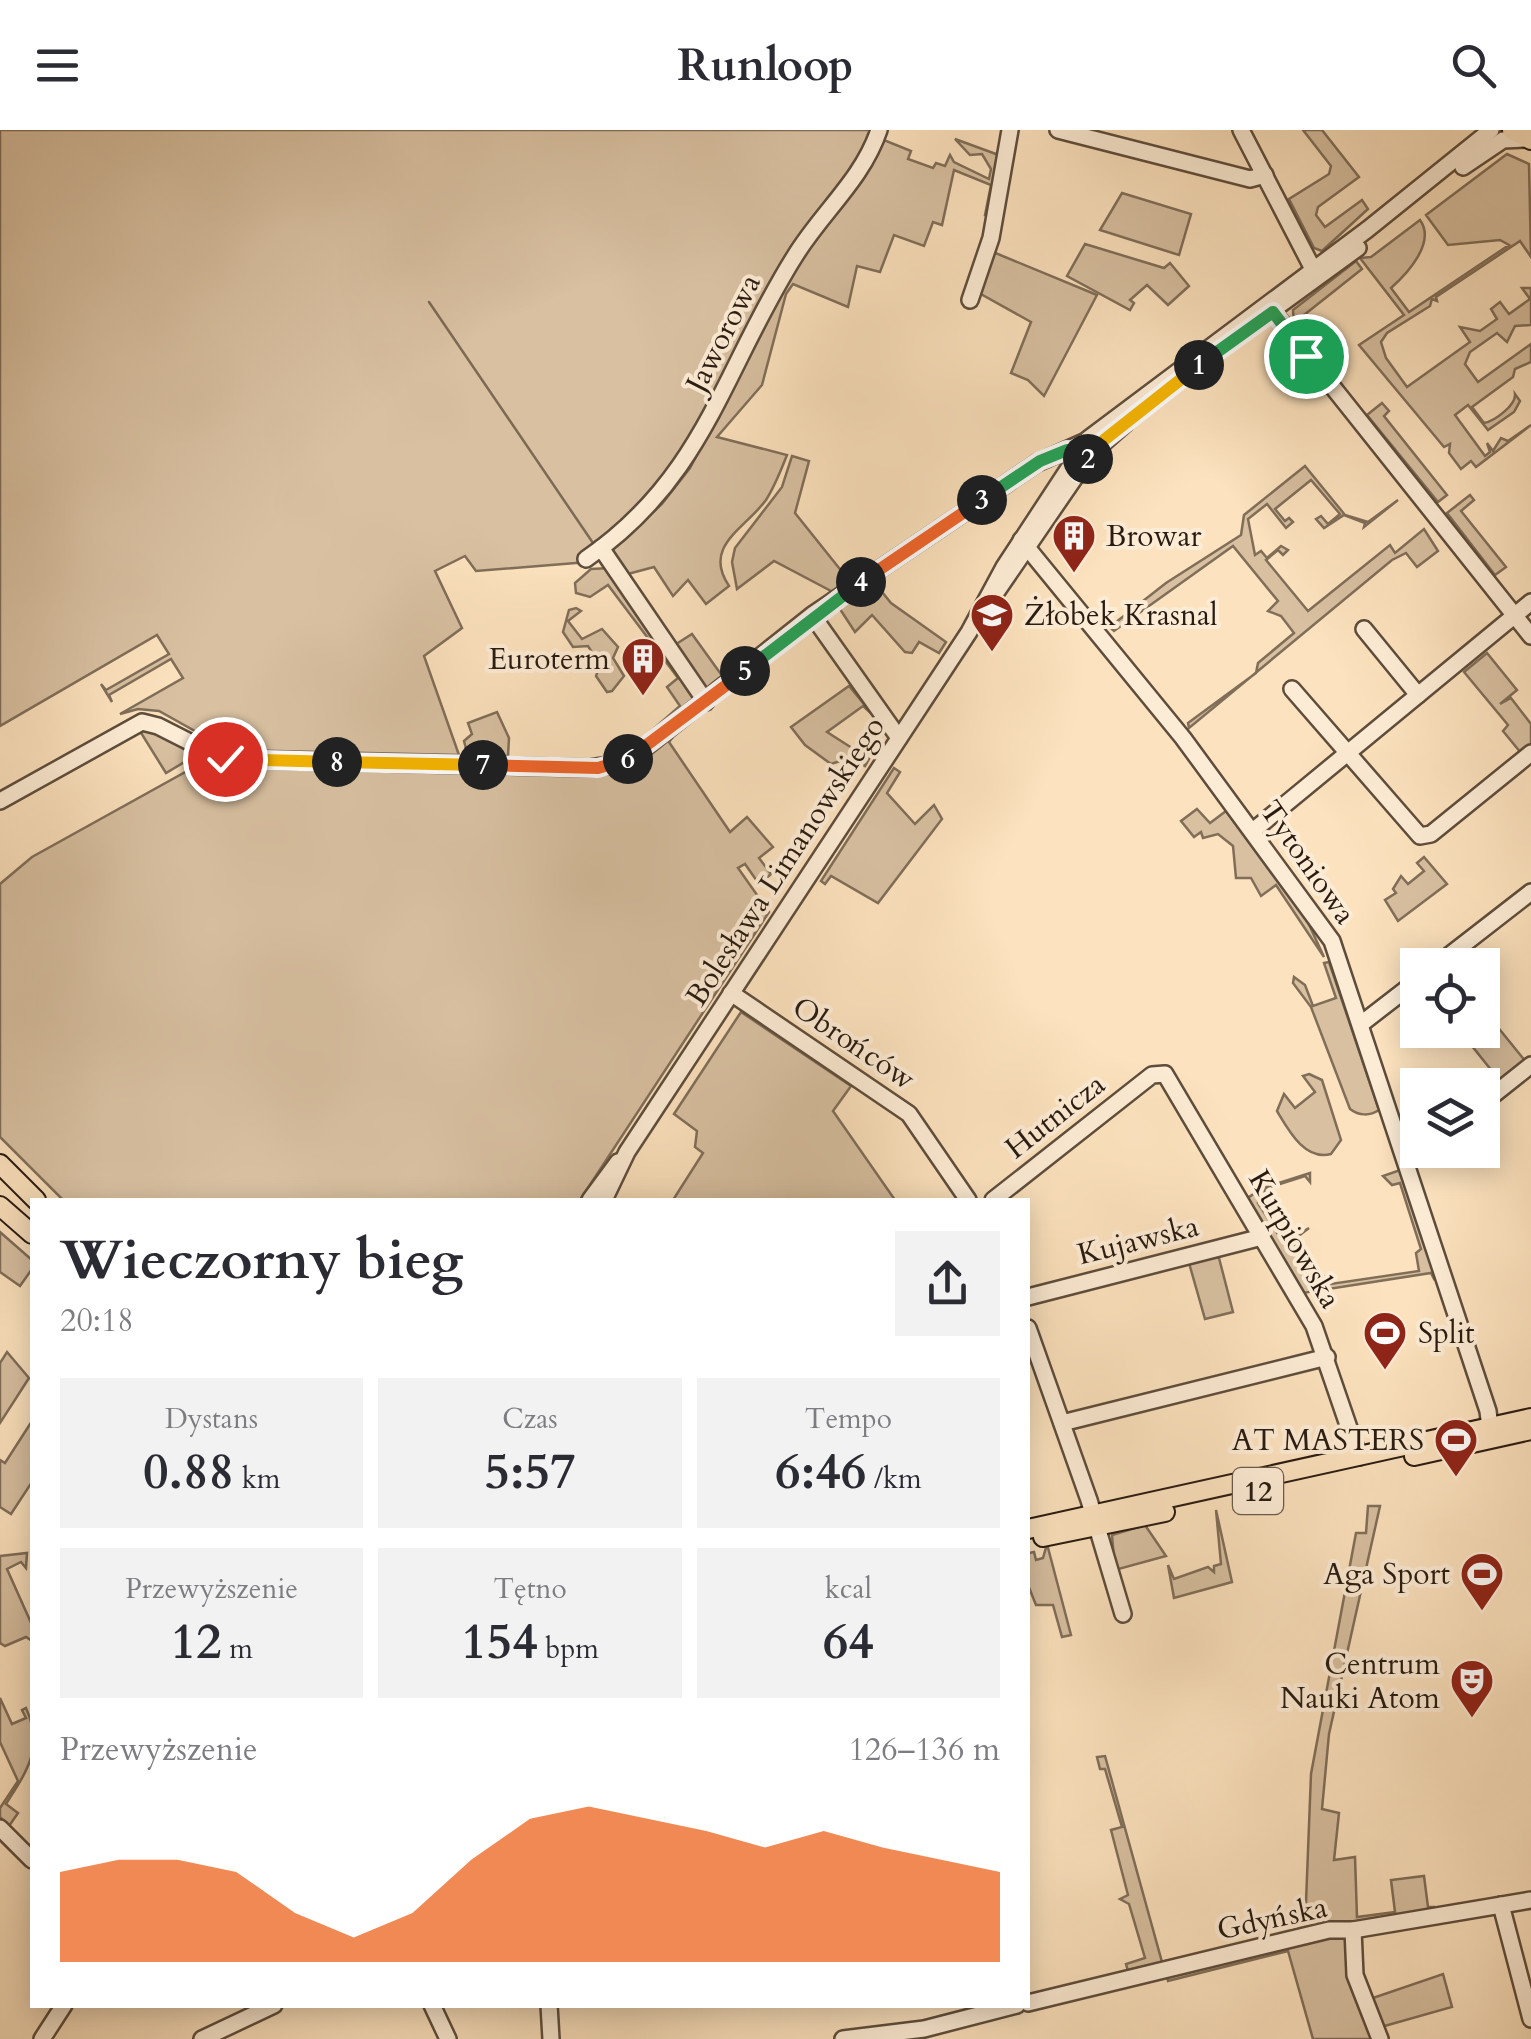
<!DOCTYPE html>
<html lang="pl">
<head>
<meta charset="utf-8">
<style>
	body { margin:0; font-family:Cardo,serif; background:#f2f2f3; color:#2b2b33; height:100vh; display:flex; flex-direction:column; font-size:38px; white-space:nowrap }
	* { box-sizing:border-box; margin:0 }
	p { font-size:32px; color:#7c7c81 }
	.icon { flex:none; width:55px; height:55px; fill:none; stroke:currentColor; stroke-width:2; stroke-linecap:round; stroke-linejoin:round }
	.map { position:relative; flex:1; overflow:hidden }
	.details { position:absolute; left:30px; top:1068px; width:1000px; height:810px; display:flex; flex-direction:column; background:#fff; border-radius:0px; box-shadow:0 5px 25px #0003 }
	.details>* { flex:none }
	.tools { position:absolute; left:1400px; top:818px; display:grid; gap:20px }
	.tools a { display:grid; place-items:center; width:100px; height:100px; border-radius:0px; background:#fff; box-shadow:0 5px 25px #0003; font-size:50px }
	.pin { position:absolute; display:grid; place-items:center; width:85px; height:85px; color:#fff; margin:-42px; border:5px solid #fff; border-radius:50%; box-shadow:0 2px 10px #0007 }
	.km { position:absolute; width:50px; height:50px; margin:-25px; border-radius:50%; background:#222; color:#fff; font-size:28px; line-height:50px; text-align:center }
	.round { display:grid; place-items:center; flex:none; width:105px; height:105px; border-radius:0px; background:#f2f2f3 }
	.head { display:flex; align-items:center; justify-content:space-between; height:170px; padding:0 30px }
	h1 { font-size:55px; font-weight:700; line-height:75px }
	.metrics { display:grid; grid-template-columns:repeat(3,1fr); gap:15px; height:170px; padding:10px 30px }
	.metrics div { display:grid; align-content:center; border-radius:0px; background:#f2f2f3; text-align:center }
	.metrics b { font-size:50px; font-weight:700 }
	.metrics small { font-size:28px; font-weight:400 }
	.metrics p { font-size:28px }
	.chart { height:280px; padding:20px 30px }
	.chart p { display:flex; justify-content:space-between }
	.chart svg { width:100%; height:180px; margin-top:10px; fill:#ea580c; opacity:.7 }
	header { display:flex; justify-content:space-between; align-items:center; height:130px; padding:0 30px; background:#fff; font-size:45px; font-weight:700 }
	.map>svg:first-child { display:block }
	.green { fill:#d8c0a1; stroke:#806e59; stroke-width:2.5 }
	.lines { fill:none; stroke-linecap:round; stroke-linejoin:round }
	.stream { stroke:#7c6a55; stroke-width:2.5 }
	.minor-casing { stroke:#5e4d3c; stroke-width:20 }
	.major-casing { stroke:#291b11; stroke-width:22 }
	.minor { stroke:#fdecd5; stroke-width:15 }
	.major { stroke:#fce2be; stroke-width:18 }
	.split-1-casing { stroke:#fff; stroke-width:20 }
	.split-2-casing { stroke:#fff; stroke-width:20 }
	.split-3-casing { stroke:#fff; stroke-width:20 }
	.split-4-casing { stroke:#fff; stroke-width:20 }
	.split-5-casing { stroke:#fff; stroke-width:20 }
	.split-6-casing { stroke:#fff; stroke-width:20 }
	.split-7-casing { stroke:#fff; stroke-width:20 }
	.split-8-casing { stroke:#fff; stroke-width:20 }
	.split-9-casing { stroke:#fff; stroke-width:20 }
	.split-1 { stroke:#22a559; stroke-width:12 }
	.split-2 { stroke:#f5b400; stroke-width:12 }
	.split-3 { stroke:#22a559; stroke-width:12 }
	.split-4 { stroke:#f0652b; stroke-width:12 }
	.split-5 { stroke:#22a559; stroke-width:12 }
	.split-6 { stroke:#f0652b; stroke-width:12 }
	.split-7 { stroke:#f0652b; stroke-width:12 }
	.split-8 { stroke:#f5b400; stroke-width:12 }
	.split-9 { stroke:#f5b400; stroke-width:12 }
	.labels { text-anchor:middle; stroke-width:8; stroke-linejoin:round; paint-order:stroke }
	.shield { fill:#fdecd5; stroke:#695a4c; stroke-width:2.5 }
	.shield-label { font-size:28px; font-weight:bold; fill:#291b11 }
	.street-label { font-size:30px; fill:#291b11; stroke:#fdecd5 }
	.poi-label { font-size:30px; fill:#291b11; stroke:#fdecd5; text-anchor:end }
</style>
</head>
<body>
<header><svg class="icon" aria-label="menu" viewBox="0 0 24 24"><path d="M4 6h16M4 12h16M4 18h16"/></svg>Runloop<svg class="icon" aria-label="search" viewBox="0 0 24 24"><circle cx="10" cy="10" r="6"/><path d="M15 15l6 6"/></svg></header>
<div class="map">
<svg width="1531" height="1909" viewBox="0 0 1531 1909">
	<rect width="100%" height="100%" fill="#fce2be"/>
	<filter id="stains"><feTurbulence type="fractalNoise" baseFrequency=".002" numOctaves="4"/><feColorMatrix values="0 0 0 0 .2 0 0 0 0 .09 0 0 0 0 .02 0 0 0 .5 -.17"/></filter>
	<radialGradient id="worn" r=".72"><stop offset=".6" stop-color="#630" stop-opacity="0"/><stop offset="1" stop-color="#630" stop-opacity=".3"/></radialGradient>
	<!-- green -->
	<g class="green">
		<path d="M0,0H875L681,332L588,432L476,441L465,426L435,441L462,498L424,526L459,625L229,620L159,581L138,579L120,584L183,548L171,529L109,565L112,572L101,554L106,560L169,524L157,505L0,596Z"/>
		<path d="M1303,0H1322L1359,47L1318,77L1316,85L1325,97L1362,70L1368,79L1322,121L1314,118L1289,69L1329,44L1331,36Z"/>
		<path d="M955,9L996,24L1002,20L989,86L985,85L991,55L954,40L942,95L933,92L924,116L894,105L880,142L857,136L848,177L793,154L786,164L762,255L717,307L787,325C781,340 775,356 766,370C745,399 702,416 729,456L706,474L688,450L673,466L654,437L624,445L611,426L613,419L662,374L690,338L795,137L861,52L884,10L911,21L908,29L933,38L936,33L945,36L950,25L954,32L989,49L991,39L982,24L970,25Z"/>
		<path d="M1507,24L1529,34L1531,127L1520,111L1436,167L1437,171L1432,169L1430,176L1387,203L1381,212L1386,228L1407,257L1470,212L1460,197L1480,201L1497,189L1491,179L1500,172L1509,184L1530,169L1522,158H1531V195L1515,196L1507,212L1497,203L1470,222L1465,234L1478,252L1531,214V232L1515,239L1513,247L1472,277L1484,293C1495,291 1516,275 1515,264L1520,271L1514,282L1488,300L1468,275L1455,285L1485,326L1490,322L1487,313L1493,321L1501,308L1508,311L1531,295L1476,337L1471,331L1461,339L1449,323L1450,314L1444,317L1359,215L1404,185L1360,128L1371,127L1420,90C1436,112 1408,143 1391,158L1409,182L1509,115L1500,110L1448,115L1426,85Z"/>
		<path d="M1122,63L1191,84L1179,125L1100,100Z"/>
		<path d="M1085,114L1164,138L1170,133L1189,156L1168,175L1147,155L1130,170L1134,173L1130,180L1067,146Z"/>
		<path d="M993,122L1097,165L1044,266L1028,250L1011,243L1031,192L979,163Z"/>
		<path d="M1356,131L1362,139L1304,185L1315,200L1302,207L1294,195L1293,180Z"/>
		<path d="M1382,273L1389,281L1384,286L1447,365L1438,372L1367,285Z"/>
		<path d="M792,326L809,331L795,383L851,453L820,472L831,461L774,431L737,459L732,432L735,418L782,357Z"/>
		<path d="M1305,336L1345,385L1368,392L1398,370L1364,397L1365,393L1344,385L1324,398L1316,389L1321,386L1328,394L1340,384L1311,350L1275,379L1285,391L1289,388L1293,392L1286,398L1267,374L1248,389L1255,425L1261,421L1267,428L1281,416L1288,420L1283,425L1278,420L1266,430L1308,481L1390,415L1395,423L1424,399L1438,421L1417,437L1406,423L1392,430L1189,598L1188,593L1256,543L1258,533L1294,503L1281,486L1268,481L1278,471L1233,416L1114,501L1103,491L1110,483L1111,496L1166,453L1241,405L1244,385Z"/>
		<path d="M1470,365L1474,370L1461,381L1506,437L1495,445L1447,383Z"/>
		<path d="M610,438L698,566L650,602L680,576L667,557L678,548L608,455L590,467L576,463L575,453L591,439Z"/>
		<path d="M874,452L891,473L946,512L939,523L919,512L912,523L905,522L872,485L855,502L838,476Z"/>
		<path d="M576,478L581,481L568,491L582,509L602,499L618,517L613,528L624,546L612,561L607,562L596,546L600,535L588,516L573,517L563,502L569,480Z"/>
		<path d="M692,504L723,547L704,561L673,516Z"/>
		<path d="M1487,523L1517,560L1500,574L1511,568L1531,594V614L1521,623L1503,601L1508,595L1464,542Z"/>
		<path d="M849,556L873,585L863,576L827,602L869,629L865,636L849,628L831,634L805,615L791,597Z"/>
		<path d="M497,582L509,608L508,626H468L464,611L472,604L468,593Z"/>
		<path d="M682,596L669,612L730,702L747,687L773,717L759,728L771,744L759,754L745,734L738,738L769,782L580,1070H63L0,1007V754L32,727L196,636L203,627L218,634L595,643Z"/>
		<path d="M138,598H146L198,624L166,643Z"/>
		<path d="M894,638L900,642L887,663L915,694L934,675L942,689L878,773L831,746L825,754L821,751Z"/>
		<path d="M1197,679L1210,693L1226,681L1306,788L1324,827L1276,755L1261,766L1251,748H1236L1233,716L1218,704L1203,708L1201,702L1194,707L1181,691Z"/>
		<path d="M1424,727L1447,754L1398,791L1385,770L1396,763L1393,759L1401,746L1408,754L1424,741L1417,733Z"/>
		<path d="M1329,832L1379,980C1370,986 1359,986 1350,979L1311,877L1293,853L1294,847L1305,855L1313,876L1336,868L1324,833Z"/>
		<path d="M741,882L851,956L833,981L895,1070H673L703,1023L695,1017L697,1001L674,984Z"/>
		<path d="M1492,890L1526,932L1500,951L1464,906L1482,900Z"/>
		<path d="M1309,944L1322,950L1341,1010L1331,1024C1305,1031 1289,1001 1277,981L1284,964L1295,978L1315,962L1303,946Z"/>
		<path d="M1400,1040L1437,1147L1434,1149L1431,1143L1303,1163L1246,1069L1263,1058L1310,1043V1052L1305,1046L1264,1059L1266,1067L1258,1073L1278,1104L1285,1102L1290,1109L1309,1098L1292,1111L1316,1151L1327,1146L1331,1154L1419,1141L1416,1123L1421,1119L1400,1053L1392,1055L1383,1046Z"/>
		<path d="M0,1102L32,1130V1139L20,1156L0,1142Z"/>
		<path d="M1212,1127L1219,1128L1233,1182L1205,1189L1189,1133Z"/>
		<path d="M7,1222L29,1248L0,1293V1233Z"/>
		<path d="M32,1291V1352L11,1384L0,1377V1330L5,1333Z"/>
		<path d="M1368,1376H1380L1329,1604L1322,1679L1339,1683L1334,1730L1355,1727L1357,1787L1395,1782L1391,1750L1424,1746L1428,1777H1434L1435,1781L1239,1818L1238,1814L1305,1798L1311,1644L1356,1403H1366Z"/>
		<path d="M1216,1380L1232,1452L1174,1468L1168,1435L1174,1449L1208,1437L1214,1442V1436L1221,1434Z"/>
		<path d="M1145,1395L1166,1426L1115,1440L1112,1405Z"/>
		<path d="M1047,1414L1071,1505L1062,1507L1053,1475H1036L1028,1455L1029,1423L1034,1422L1036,1430L1043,1428Z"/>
		<path d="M27,1423L26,1438L21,1432L7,1439L32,1495V1511L26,1507L5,1516L0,1513V1426Z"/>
		<path d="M0,1568L12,1594L26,1588L22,1580L26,1578C44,1618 27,1641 6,1674L18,1683L9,1696L0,1687V1678L18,1651L0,1612Z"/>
		<path d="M1105,1626L1162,1832L1222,1818V1822L1128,1841L1126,1834L1145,1828L1129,1774L1120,1769L1128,1765L1111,1700L1122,1697L1105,1639H1100L1097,1627Z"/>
		<path d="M1335,1803L1349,1808L1376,1909H1313L1288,1821L1168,1851L1167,1846Z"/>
		<path d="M1443,1844L1452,1877L1381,1897L1367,1870Z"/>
	</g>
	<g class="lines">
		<!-- stream -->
		<path class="stream" d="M429,172L593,413"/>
		<defs>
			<g id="minor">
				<path d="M1058,0L1250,49L1265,45"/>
				<path d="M1241,0L1313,139"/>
				<path d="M1463,37L1503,10L1525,9"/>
				<path d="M970,170L991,108L1010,0"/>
				<path d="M1273,182L1531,506"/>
				<path d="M1255,193L1358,118"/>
				<path d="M1021,410L1183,608L1332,811L1488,1281L1490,1298L1484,1307"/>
				<path d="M601,418L706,572"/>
				<path d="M586,429C705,347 723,240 795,126C822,82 862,50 879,0"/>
				<path d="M995,464L1091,324L1126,293"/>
				<path d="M817,482V492L899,608"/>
				<path d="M1364,499L1418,565"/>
				<path d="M1292,559L1420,706L1431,704L1531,623"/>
				<path d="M0,671L142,592L158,596L223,629L590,638L616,634L645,618L812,485L1037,333L1084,312"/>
				<path d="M1254,700L1531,472"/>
				<path d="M1437,835L1531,762"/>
				<path d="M731,863L909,984L968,1070"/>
				<path d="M1361,894L1418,850"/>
				<path d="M1482,974L1531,935"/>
				<path d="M590,1070L618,1032"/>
				<path d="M604,1070L627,1022L969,502L1004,437L1088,309L1368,99L1491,0"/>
				<path d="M993,1070L1152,945L1165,944L1314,1196L1359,1327"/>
				<path d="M1028,1167L1262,1107"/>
				<path d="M1028,1198L1089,1370L1123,1484"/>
				<path d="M1062,1293L1327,1227"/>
				<path d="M0,1698L32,1730"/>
				<path d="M1501,1775L1531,1889"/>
				<path d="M1353,1800L1355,1845L1380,1909"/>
				<path d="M1028,1873L1329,1800H1353L1531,1770"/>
				<path d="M432,1875L448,1909"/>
				<path d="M549,1875L551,1909"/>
				<path d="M42,1909L64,1875"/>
				<path d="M202,1909L274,1875"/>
				<path d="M843,1909L924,1899L1017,1875"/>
			</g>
			<g id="major">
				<path d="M1512,0L1531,10"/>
				<path d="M0,1034L36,1070"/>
				<path d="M0,1076L32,1104"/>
				<path d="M1414,1326L1531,1300"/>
				<path d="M1028,1399L1531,1288"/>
				<path d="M1043,1407L1165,1382"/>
			</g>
		</defs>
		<!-- minor casing -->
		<use href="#minor" class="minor-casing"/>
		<!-- major casing -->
		<use href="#major" class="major-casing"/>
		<!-- minor -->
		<use href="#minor" class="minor"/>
		<!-- major -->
		<use href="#major" class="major"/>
	</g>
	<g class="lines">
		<defs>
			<path id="split-1" d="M1199,235L1273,182L1306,226"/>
			<path id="split-2" d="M1088,329L1104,310L1199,235"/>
			<path id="split-3" d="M982,370L1040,331L1067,320L1076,322L1079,343L1088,329"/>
			<path id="split-4" d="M861,452L982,370"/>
			<path id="split-5" d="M745,541L861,452"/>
			<path id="split-6" d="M628,629L745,541"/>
			<path id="split-7" d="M483,635L598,638L628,629"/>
			<path id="split-8" d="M337,632L483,635"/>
			<path id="split-9" d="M225,629L337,632"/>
		</defs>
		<!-- split-1 casing -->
		<use href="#split-1" class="split-1-casing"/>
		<!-- split-2 casing -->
		<use href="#split-2" class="split-2-casing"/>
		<!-- split-3 casing -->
		<use href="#split-3" class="split-3-casing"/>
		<!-- split-4 casing -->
		<use href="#split-4" class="split-4-casing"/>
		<!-- split-5 casing -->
		<use href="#split-5" class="split-5-casing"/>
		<!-- split-6 casing -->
		<use href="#split-6" class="split-6-casing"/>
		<!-- split-7 casing -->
		<use href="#split-7" class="split-7-casing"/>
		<!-- split-8 casing -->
		<use href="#split-8" class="split-8-casing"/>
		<!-- split-9 casing -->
		<use href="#split-9" class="split-9-casing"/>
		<!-- split-1 -->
		<use href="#split-1" class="split-1"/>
		<!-- split-2 -->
		<use href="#split-2" class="split-2"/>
		<!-- split-3 -->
		<use href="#split-3" class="split-3"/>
		<!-- split-4 -->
		<use href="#split-4" class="split-4"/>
		<!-- split-5 -->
		<use href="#split-5" class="split-5"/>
		<!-- split-6 -->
		<use href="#split-6" class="split-6"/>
		<!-- split-7 -->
		<use href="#split-7" class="split-7"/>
		<!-- split-8 -->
		<use href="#split-8" class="split-8"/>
		<!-- split-9 -->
		<use href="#split-9" class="split-9"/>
	</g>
	<!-- icons -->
	<defs>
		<symbol id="building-pin" viewBox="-11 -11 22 30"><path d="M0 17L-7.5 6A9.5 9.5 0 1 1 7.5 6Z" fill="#8f2418" stroke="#fdecd5"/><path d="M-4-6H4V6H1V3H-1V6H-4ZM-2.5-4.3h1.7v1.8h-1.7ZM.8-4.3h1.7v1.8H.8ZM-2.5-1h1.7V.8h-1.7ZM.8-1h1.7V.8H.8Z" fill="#fff"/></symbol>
		<symbol id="school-pin" viewBox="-11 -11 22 30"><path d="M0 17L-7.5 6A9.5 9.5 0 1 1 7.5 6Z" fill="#8f2418" stroke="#fdecd5"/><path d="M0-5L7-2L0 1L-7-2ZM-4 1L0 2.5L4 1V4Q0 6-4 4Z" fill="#fff"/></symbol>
		<symbol id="stadium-pin" viewBox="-11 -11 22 30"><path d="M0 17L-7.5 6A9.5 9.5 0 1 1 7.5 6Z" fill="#8f2418" stroke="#fdecd5"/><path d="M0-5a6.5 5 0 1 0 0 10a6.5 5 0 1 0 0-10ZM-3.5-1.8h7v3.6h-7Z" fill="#fff"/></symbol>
		<symbol id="theatre-pin" viewBox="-11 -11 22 30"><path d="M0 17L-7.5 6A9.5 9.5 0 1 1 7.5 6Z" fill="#8f2418" stroke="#fdecd5"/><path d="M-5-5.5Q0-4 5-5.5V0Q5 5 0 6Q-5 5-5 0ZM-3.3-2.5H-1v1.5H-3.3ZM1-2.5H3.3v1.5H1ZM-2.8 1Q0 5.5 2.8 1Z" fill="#fff"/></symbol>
	</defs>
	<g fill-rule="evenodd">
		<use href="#building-pin" x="1049" y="381" width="50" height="68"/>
		<use href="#school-pin" x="967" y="460" width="50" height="68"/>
		<use href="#building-pin" x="618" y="504" width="50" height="68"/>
		<use href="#stadium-pin" x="1360" y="1178" width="50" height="68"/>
		<use href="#stadium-pin" x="1431" y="1285" width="50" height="68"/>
		<use href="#stadium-pin" x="1457" y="1419" width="50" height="68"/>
		<use href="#theatre-pin" x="1447" y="1526" width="50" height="68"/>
	</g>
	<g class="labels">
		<!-- shield labels -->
		<rect class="shield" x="1233" y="1338" width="50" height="46" rx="8"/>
		<g class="shield-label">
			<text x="1258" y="1371">12</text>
		</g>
		<!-- street labels -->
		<g class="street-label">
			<text transform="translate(723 203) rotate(-63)" y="10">Jaworowa</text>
			<text transform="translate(785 731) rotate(-57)" y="10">Bolesława Limanowskiego</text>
			<text transform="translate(1308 732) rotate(55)" y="10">Tytoniowa</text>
			<text transform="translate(854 913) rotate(34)" y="10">Obrońców</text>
			<text transform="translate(1055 986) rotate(-38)" y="10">Hutnicza</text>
			<text transform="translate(1295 1109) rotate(60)" y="10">Kurpiowska</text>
			<text transform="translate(1138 1110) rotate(-14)" y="10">Kujawska</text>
			<text transform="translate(1272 1788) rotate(-12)" y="10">Gdyńska</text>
		</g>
		<!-- poi labels -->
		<g class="poi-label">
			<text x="1106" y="416" text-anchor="start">Browar</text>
			<text x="1024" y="495" text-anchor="start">Żłobek Krasnal</text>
			<text x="610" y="539">Euroterm</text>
			<text x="1418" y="1213" text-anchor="start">Split</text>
			<text x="1424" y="1320">AT MASTERS</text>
			<text x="1450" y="1454">Aga Sport</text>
			<text x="1440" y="1544">Centrum<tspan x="1440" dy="34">Nauki Atom</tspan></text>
		</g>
	</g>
	<rect width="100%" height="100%" filter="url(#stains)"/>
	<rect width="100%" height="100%" fill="url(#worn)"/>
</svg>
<div class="tools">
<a><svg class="icon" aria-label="locate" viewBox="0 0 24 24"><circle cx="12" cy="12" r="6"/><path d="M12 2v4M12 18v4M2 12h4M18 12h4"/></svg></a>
<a><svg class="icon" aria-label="layers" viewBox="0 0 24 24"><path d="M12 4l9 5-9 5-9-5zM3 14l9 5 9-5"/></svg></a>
</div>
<div class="pin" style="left:1306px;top:226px;background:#1e9e55"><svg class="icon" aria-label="arrive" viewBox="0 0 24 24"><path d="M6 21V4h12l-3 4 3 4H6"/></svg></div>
<div class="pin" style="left:225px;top:629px;background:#d93025"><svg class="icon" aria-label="check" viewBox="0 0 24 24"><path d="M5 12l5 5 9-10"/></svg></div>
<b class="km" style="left:1199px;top:235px">1</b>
<b class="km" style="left:1088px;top:329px">2</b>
<b class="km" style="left:982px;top:370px">3</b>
<b class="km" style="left:861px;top:452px">4</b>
<b class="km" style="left:745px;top:541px">5</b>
<b class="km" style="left:628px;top:629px">6</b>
<b class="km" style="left:483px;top:635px">7</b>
<b class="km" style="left:337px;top:632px">8</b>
<section class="details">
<div class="head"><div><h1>Wieczorny bieg</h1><p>20:18</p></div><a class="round"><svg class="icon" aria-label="share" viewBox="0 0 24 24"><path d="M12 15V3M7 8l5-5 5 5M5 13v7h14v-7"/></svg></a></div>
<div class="metrics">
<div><p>Dystans</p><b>0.88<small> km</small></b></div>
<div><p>Czas</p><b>5:57</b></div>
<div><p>Tempo</p><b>6:46<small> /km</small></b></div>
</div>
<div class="metrics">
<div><p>Przewyższenie</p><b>12<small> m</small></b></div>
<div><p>Tętno</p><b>154<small> bpm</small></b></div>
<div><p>kcal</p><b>64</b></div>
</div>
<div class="chart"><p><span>Przewyższenie</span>126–136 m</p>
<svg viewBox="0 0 160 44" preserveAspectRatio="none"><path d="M0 44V22L10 19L20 19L30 22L40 32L50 38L60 32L70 19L80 9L90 6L100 9L110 12L120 16L130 12L140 16L150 19L160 22V44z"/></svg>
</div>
</section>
</div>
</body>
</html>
